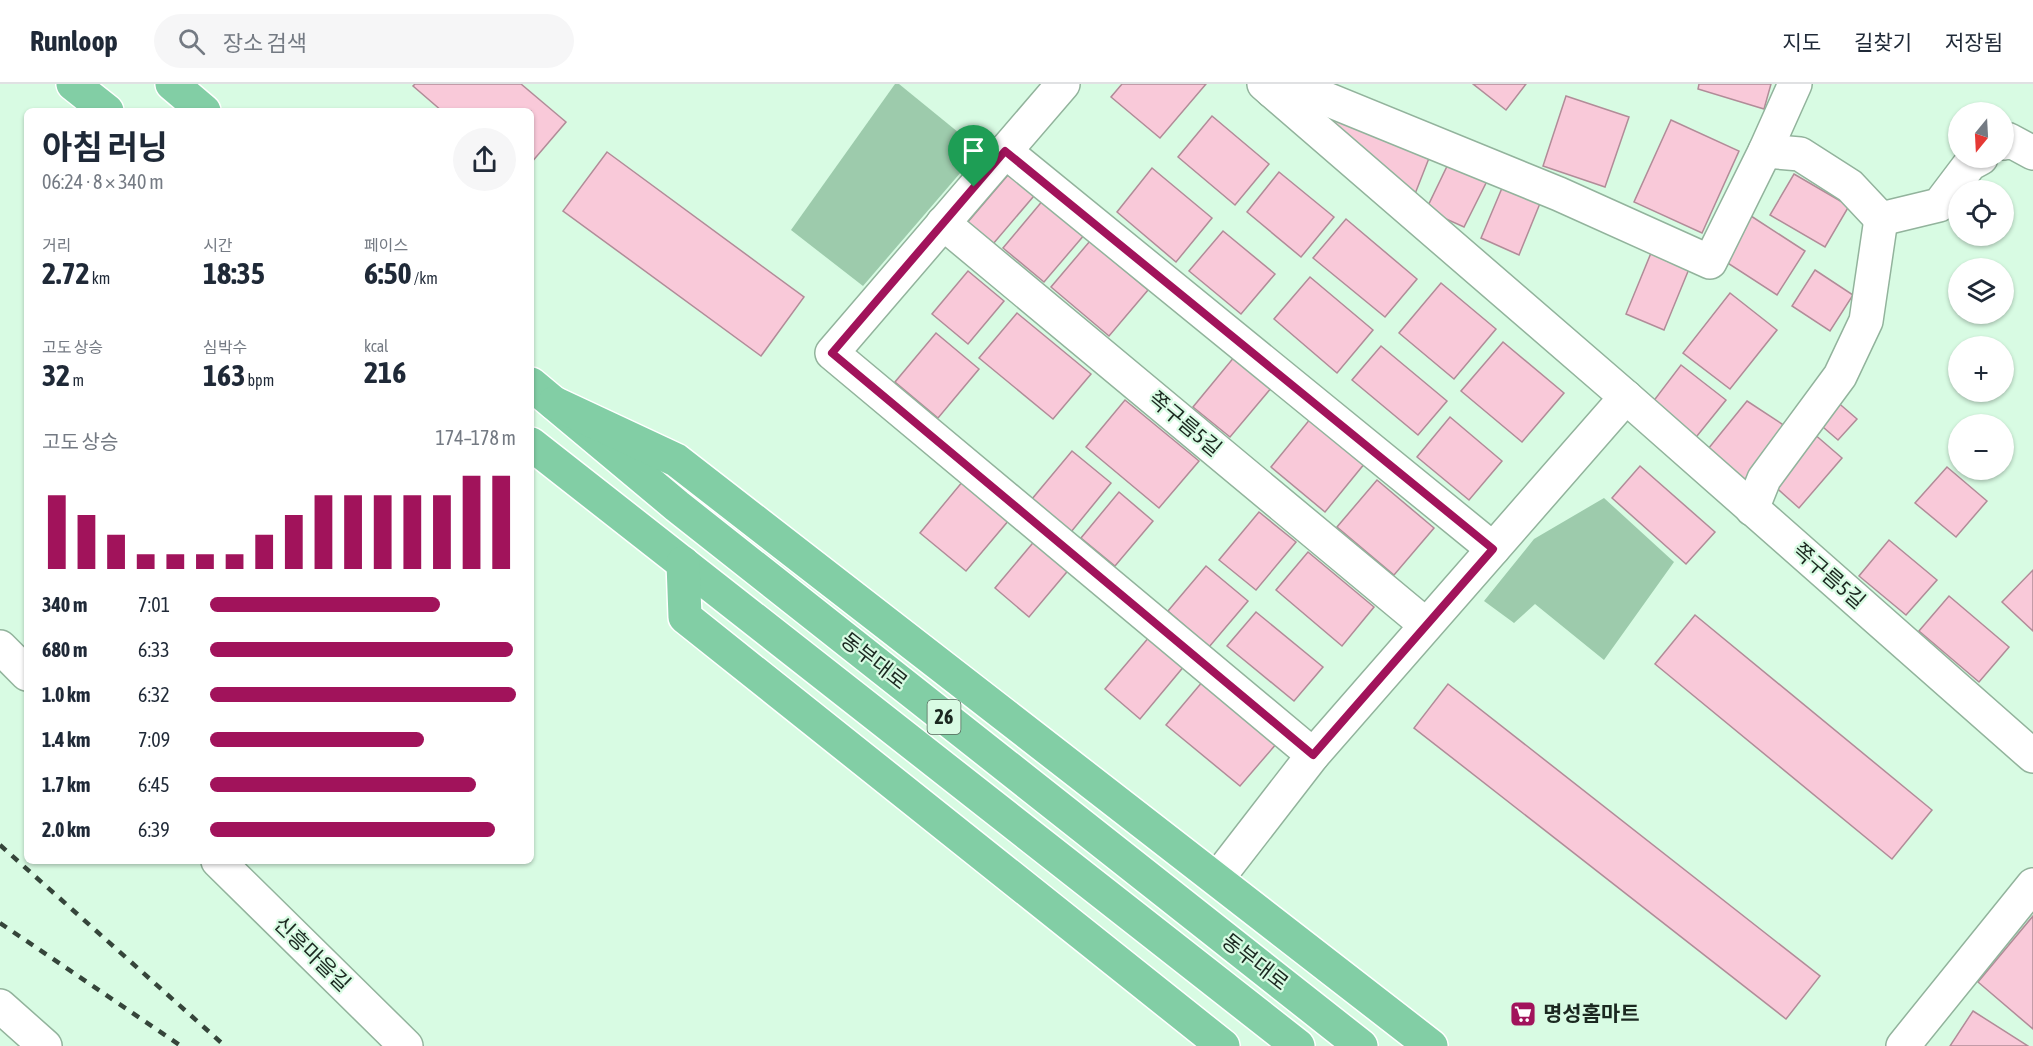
<!DOCTYPE html>
<html lang="ko">
<head>
<meta charset="utf-8">
<style>
	body { margin:0; font-family:"Asap Condensed","Noto Sans KR",sans-serif; background:#f6f6f7; color:#1f2937; height:100vh; display:flex; flex-direction:column; font-size:22px; white-space:nowrap }
	* { box-sizing:border-box; margin:0 }
	p { font-size:20px; color:#747a83 }
	.icon { flex:none; width:33px; height:33px; fill:none; stroke:currentColor; stroke-width:2; stroke-linecap:round; stroke-linejoin:round }
	.map { position:relative; flex:1; overflow:hidden }
	.panel { position:absolute; left:24px; top:24px; width:510px; height:756px; display:flex; flex-direction:column; background:#fff; border-radius:9px; box-shadow:0 2px 4px #0004 }
	.panel>* { flex:none }
	.needle { width:39px; rotate:198deg }
	.fabs { position:absolute; left:1948px; top:18px; display:grid; gap:12px }
	.fabs a { display:grid; place-items:center; width:66px; height:66px; border-radius:50%; background:#fff; box-shadow:0 2px 4px #0004; font-size:30px }
	.pin { position:absolute; display:grid; place-items:center; width:51px; height:51px; color:#fff; margin:-62px -26px; border-radius:50% 50% 50% 0; rotate:-45deg; box-shadow:0 0 6px #0007 }
	.pin .icon { rotate:45deg }
	.round { display:grid; place-items:center; flex:none; width:63px; height:63px; border-radius:32px; background:#f6f6f7 }
	.headline { display:flex; align-items:center; justify-content:space-between; height:102px; padding:0 18px }
	h1 { font-size:33px; font-weight:700; line-height:45px }
	.metrics { display:grid; grid-template-columns:repeat(3,1fr); gap:9px; height:102px; padding:6px 18px }
	.metrics div { display:grid; align-content:center }
	.metrics b { font-size:30px; font-weight:700 }
	.metrics small { font-size:16px; font-weight:400 }
	.metrics p { font-size:16px }
	.chart { height:168px; padding:12px 18px }
	.chart p { display:flex; justify-content:space-between }
	.chart svg { width:100%; height:108px; margin-top:6px; stroke:#a1135b; stroke-width:6 }
	ul { padding:0 18px; list-style:none; font-size:20px }
	li { display:grid; grid-template-columns:96px 72px 1fr; align-items:center; height:45px }
	li i { height:15px; border-radius:8px; background:#a1135b }
	header { display:flex; align-items:center; gap:36px; box-sizing:border-box; height:84px; padding:0 30px; background:#fff; border-bottom:2px solid #e0e1e3 }
	header strong { font-size:28px }
	nav { display:flex; gap:33px; margin-inline-start:auto; font-size:21px }
	.search { width:420px; height:54px; background:#f6f6f7; display:flex; align-items:center; gap:15px; box-sizing:border-box; padding:0 21px; border-radius:33px; color:#747a83; font-size:22px }
	.map>svg:first-child { display:block }
	.green { fill:#9dcbac }
	.building { fill:#f9c9d9; stroke:#b18c98; stroke-width:1.5 }
	.lines { fill:none; stroke-linecap:round; stroke-linejoin:round }
	.street-casing { stroke:#92b39c; stroke-width:36 }
	.primary-casing { stroke:#fff; stroke-width:36 }
	.street { stroke:#fff; stroke-width:33 }
	.primary { stroke:#82cea5; stroke-width:33 }
	.rail { stroke:#35453a; stroke-width:4.5; stroke-dasharray:8 8; stroke-linecap:butt }
	.route-casing { stroke:#fff; stroke-width:12 }
	.route { stroke:#a1135b; stroke-width:8 }
	.labels { text-anchor:middle; stroke-width:4.5; stroke-linejoin:round; paint-order:stroke }
	.shield { fill:#d8fbe3; stroke:#54675a; stroke-width:1.5 }
	.shield-label { font-size:20px; font-weight:bold; fill:#1b2820 }
	.street-label { font-size:21px; fill:#1b2820; stroke:#d8fbe3 }
	.poi-label { font-size:21px; font-weight:bold; fill:#1b2820; stroke:#d8fbe3; text-anchor:start }
</style>
</head>
<body>
<header>
<strong>Runloop</strong>
<div class="search"><svg class="icon" aria-label="search" viewBox="0 0 24 24"><circle cx="10" cy="10" r="6"/><path d="M15 15l6 6"/></svg>장소 검색</div>
<nav><a>지도</a><a>길찾기</a><a>저장됨</a></nav>
</header>
<div class="map">
<svg width="2033" height="962" viewBox="0 0 2033 962">
	<rect width="100%" height="100%" fill="#d8fbe3"/>
	<!-- green -->
	<g class="green">
		<path d="M895,0H899L980,66L863,202L791,146Z"/>
		<path d="M1604,414L1674,478L1604,576L1535,520L1514,539L1484,517L1534,455Z"/>
	</g>
	<!-- building -->
	<g class="building">
		<path d="M415,0H521L566,38L531,79V27H442L413,2Z"/>
		<path d="M1122,0H1206L1160,54L1111,13Z"/>
		<path d="M1473,0H1526L1506,26Z"/>
		<path d="M1699,0H1771L1764,25L1698,5Z"/>
		<path d="M1566,12L1629,33L1605,103L1543,82Z"/>
		<path d="M1334,25L1433,64L1413,115L1329,40Z"/>
		<path d="M1212,32L1269,80L1235,121L1178,73Z"/>
		<path d="M1671,36L1739,67L1702,149L1634,118Z"/>
		<path d="M607,68L804,213L761,272L563,127Z"/>
		<path d="M1451,74L1489,93L1464,143L1426,126Z"/>
		<path d="M1014,84L1039,106L993,160L967,139Z"/>
		<path d="M1152,84L1212,134L1176,178L1117,128Z"/>
		<path d="M1279,88L1334,133L1301,173L1247,128Z"/>
		<path d="M1794,90L1849,122L1825,163L1770,131Z"/>
		<path d="M1505,97L1543,112L1519,171L1481,154Z"/>
		<path d="M1044,115L1085,150L1044,198L1003,164Z"/>
		<path d="M1751,132L1805,167L1777,211L1723,176Z"/>
		<path d="M1346,135L1417,195L1385,233L1313,174Z"/>
		<path d="M1223,147L1275,190L1241,230L1189,187Z"/>
		<path d="M1090,157L1148,206L1109,252L1051,203Z"/>
		<path d="M1651,169L1689,185L1664,246L1626,230Z"/>
		<path d="M1815,186L1853,211L1830,247L1792,222Z"/>
		<path d="M968,187L1004,217L968,260L932,230Z"/>
		<path d="M1310,193L1373,246L1337,289L1274,235Z"/>
		<path d="M1441,199L1496,245L1454,295L1399,249Z"/>
		<path d="M1730,209L1777,246L1730,305L1683,269Z"/>
		<path d="M1017,229L1091,290L1053,335L979,274Z"/>
		<path d="M936,249L979,285L938,334L895,298Z"/>
		<path d="M1503,258L1564,309L1522,358L1461,307Z"/>
		<path d="M1381,262L1447,317L1418,351L1352,296Z"/>
		<path d="M1235,272L1272,303L1230,353L1193,323Z"/>
		<path d="M1681,281L1726,316L1693,357L1649,323Z"/>
		<path d="M1125,316L1199,377L1159,424L1086,363Z"/>
		<path d="M1835,316L1857,335L1838,356L1816,337Z"/>
		<path d="M1747,317L1785,342L1748,408L1704,370Z"/>
		<path d="M1450,333L1502,377L1469,416L1417,373Z"/>
		<path d="M1311,334L1365,379L1325,428L1271,383Z"/>
		<path d="M1813,349L1842,374L1799,424L1770,398Z"/>
		<path d="M1072,367L1111,399L1071,448L1032,415Z"/>
		<path d="M1640,382L1715,448L1686,480L1612,414Z"/>
		<path d="M1947,383L1987,417L1956,453L1915,419Z"/>
		<path d="M1377,396L1434,444L1394,491L1337,443Z"/>
		<path d="M963,397L1009,436L966,487L920,449Z"/>
		<path d="M1119,408L1153,437L1115,482L1081,454Z"/>
		<path d="M1259,428L1296,458L1256,506L1219,476Z"/>
		<path d="M1037,454L1071,483L1029,533L995,504Z"/>
		<path d="M1889,456L1937,496L1906,531L1859,492Z"/>
		<path d="M1308,468L1374,523L1342,562L1276,506Z"/>
		<path d="M1206,482L1248,517L1209,563L1168,527Z"/>
		<path d="M2033,486V547L2002,518Z"/>
		<path d="M1949,512L2009,563L1979,598L1919,547Z"/>
		<path d="M1256,528L1323,583L1294,617L1227,562Z"/>
		<path d="M1695,531L1932,726L1892,775L1655,580Z"/>
		<path d="M1150,552L1185,581L1140,635L1105,605Z"/>
		<path d="M1203,597L1277,659L1240,702L1166,641Z"/>
		<path d="M1448,600L1820,892L1786,935L1414,644Z"/>
		<path d="M2033,832V945L1978,898Z"/>
		<path d="M1973,927L2028,962H1950Z"/>
	</g>
	<g class="lines">
		<defs>
			<g id="street">
				<path d="M1063,0L832,269L1313,671"/>
				<path d="M1264,0L1626,313L2033,672"/>
				<path d="M1272,7L1319,12L1559,110L1710,178L1765,67L1795,0"/>
				<path d="M2004,59L2009,56L2033,69"/>
				<path d="M1005,67L1493,465"/>
				<path d="M1765,67L1800,70L1850,102L1881,135L1939,121L1970,80L1981,74"/>
				<path d="M943,139L1426,541"/>
				<path d="M1752,425L1764,395L1840,292L1866,237L1881,135"/>
				<path d="M0,563L27,590"/>
				<path d="M218,777L406,962"/>
				<path d="M1217,795L1313,671L1626,313"/>
				<path d="M0,922L45,962"/>
				<path d="M1903,962L2033,801"/>
			</g>
			<g id="primary">
				<path d="M73,0L107,27"/>
				<path d="M172,0L204,27"/>
				<path d="M531,300L677,422L1361,962"/>
				<path d="M554,319L676,376L1431,962"/>
				<path d="M531,360L1298,962"/>
				<path d="M683,479L685,533L1223,962"/>
			</g>
		</defs>
		<!-- street casing -->
		<use href="#street" class="street-casing"/>
		<!-- primary casing -->
		<use href="#primary" class="primary-casing"/>
		<!-- street -->
		<use href="#street" class="street"/>
		<!-- primary -->
		<use href="#primary" class="primary"/>
		<!-- rail -->
		<g class="rail">
			<path d="M0,761L225,962"/>
			<path d="M0,839L181,962"/>
		</g>
	</g>
	<g class="lines">
		<defs>
			<path id="route" d="M1005,67L1493,465L1313,671L832,269Z"/>
		</defs>
		<!-- route casing -->
		<use href="#route" class="route-casing"/>
		<!-- route -->
		<use href="#route" class="route"/>
	</g>
	<!-- icons -->
	<defs>
		<symbol id="supermarket-square" viewBox="-11 -11 22 22"><rect x="-9" y="-9" width="18" height="18" rx="4" fill="#a1135b" stroke="#d8fbe3"/><path d="M-6-5.5h2.5l.6 2H6L4.5 2H-2.5L-4.4-4H-6ZM-1.5 3.2a1.3 1.3 0 1 0 .1 0ZM3 3.2a1.3 1.3 0 1 0 .1 0Z" fill="#fff"/></symbol>
	</defs>
	<g fill-rule="evenodd">
		<use href="#supermarket-square" x="1508" y="915" width="30" height="30"/>
	</g>
	<g class="labels">
		<!-- shield labels -->
		<rect class="shield" x="927.5" y="616" width="33" height="34" rx="4.5"/>
		<g class="shield-label">
			<text x="944" y="640">26</text>
		</g>
		<!-- street labels -->
		<g class="street-label">
			<text transform="translate(1185 340) rotate(40)" y="7">쪽구름5길</text>
			<text transform="translate(1829 492) rotate(41)" y="7">쪽구름5길</text>
			<text transform="translate(874 577) rotate(38)" y="7">동부대로</text>
			<text transform="translate(312 870) rotate(44)" y="7">신흥마을길</text>
			<text transform="translate(1255 878) rotate(38)" y="7">동부대로</text>
		</g>
		<!-- poi labels -->
		<g class="poi-label">
			<text x="1543" y="937">명성홈마트</text>
		</g>
	</g>
</svg>
<div class="fabs">
<a><svg class="needle" viewBox="-14 -14 28 28"><path d="M0-13l5 13h-10z" fill="#e53935"/><path d="M0 13l5-13h-10z" fill="#747a83"/></svg></a>
<a><svg class="icon" aria-label="locate" viewBox="0 0 24 24"><circle cx="12" cy="12" r="6"/><path d="M12 2v4M12 18v4M2 12h4M18 12h4"/></svg></a>
<a><svg class="icon" aria-label="layers" viewBox="0 0 24 24"><path d="M12 4l9 5-9 5-9-5zM3 14l9 5 9-5"/></svg></a>
<a>+</a>
<a>−</a>
</div>
<div class="pin" style="left:974px;top:103px;background:#1e9e55"><svg class="icon" aria-label="arrive" viewBox="0 0 24 24"><path d="M6 21V4h12l-3 4 3 4H6"/></svg></div>
<section class="panel">
<div class="headline"><div><h1>아침 러닝</h1><p>06:24 · 8 × 340 m</p></div><a class="round"><svg class="icon" aria-label="share" viewBox="0 0 24 24"><path d="M12 15V3M7 8l5-5 5 5M5 13v7h14v-7"/></svg></a></div>
<div class="metrics">
<div><p>거리</p><b>2.72<small> km</small></b></div>
<div><p>시간</p><b>18:35</b></div>
<div><p>페이스</p><b>6:50<small> /km</small></b></div>
</div>
<div class="metrics">
<div><p>고도 상승</p><b>32<small> m</small></b></div>
<div><p>심박수</p><b>163<small> bpm</small></b></div>
<div><p>kcal</p><b>216</b></div>
</div>
<div class="chart"><p><span>고도 상승</span>174–178 m</p>
<svg viewBox="0 0 160 44" preserveAspectRatio="none"><path d="M5 44V14M15 44V22M25 44V30M35 44V38M45 44V38M55 44V38M65 44V38M75 44V30M85 44V22M95 44V14M105 44V14M115 44V14M125 44V14M135 44V14M145 44V6M155 44V6"/></svg>
</div>
<ul>
<li><b>340 m</b>7:01<i style="width:75%"></i></li>
<li><b>680 m</b>6:33<i style="width:99%"></i></li>
<li><b>1.0 km</b>6:32<i style="width:100%"></i></li>
<li><b>1.4 km</b>7:09<i style="width:70%"></i></li>
<li><b>1.7 km</b>6:45<i style="width:87%"></i></li>
<li><b>2.0 km</b>6:39<i style="width:93%"></i></li>
</ul>
</section>
</div>
</body>
</html>
